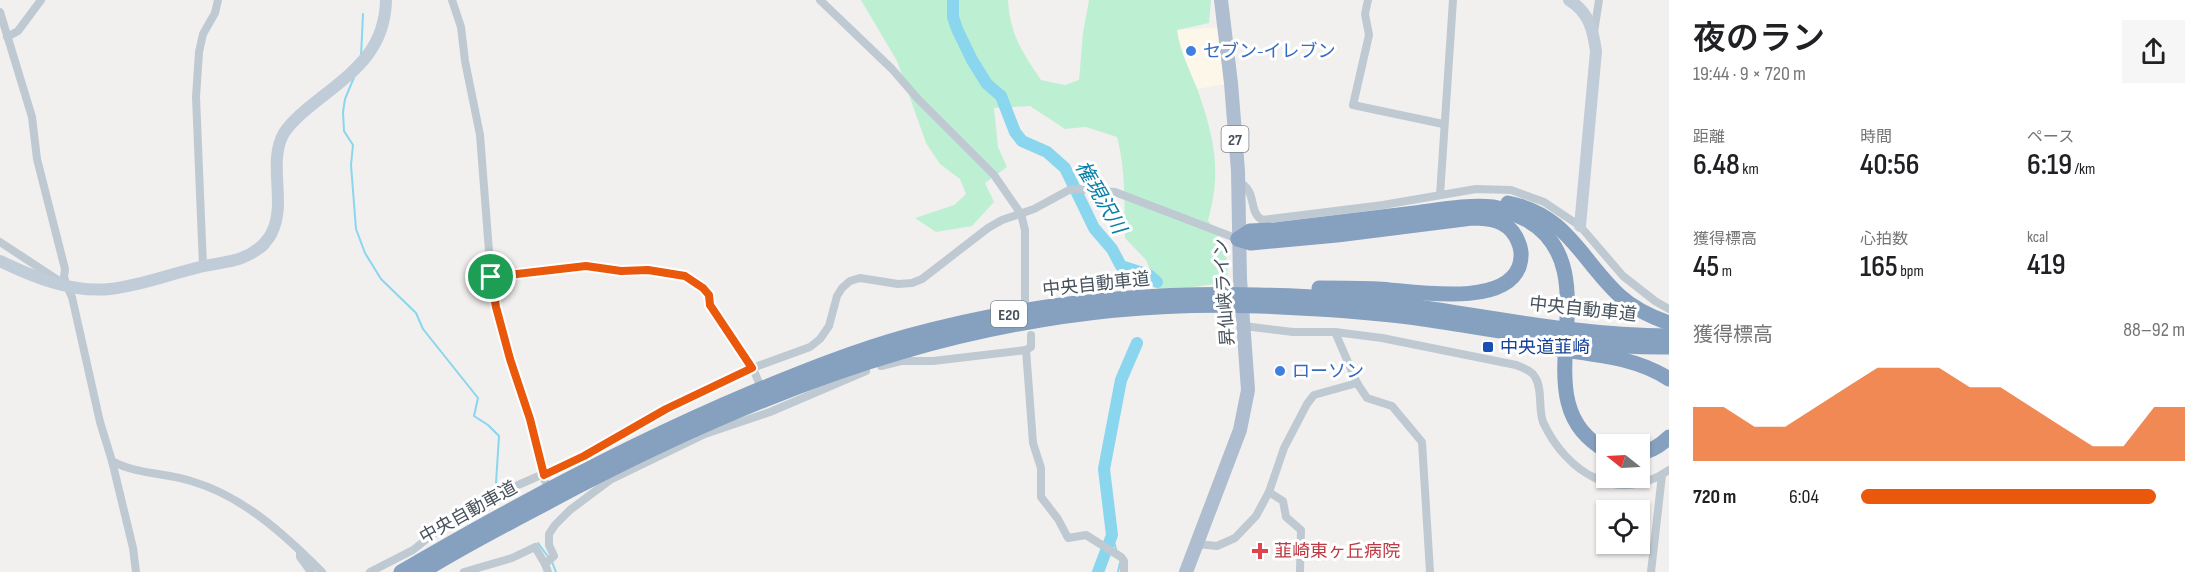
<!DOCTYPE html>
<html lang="ja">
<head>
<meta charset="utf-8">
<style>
	body { margin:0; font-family:"Sofia Sans Condensed","Noto Sans JP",sans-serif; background:#f6f6f6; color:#202124; height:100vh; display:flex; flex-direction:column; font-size:22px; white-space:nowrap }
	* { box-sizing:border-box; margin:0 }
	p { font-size:20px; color:#757577 }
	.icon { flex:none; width:33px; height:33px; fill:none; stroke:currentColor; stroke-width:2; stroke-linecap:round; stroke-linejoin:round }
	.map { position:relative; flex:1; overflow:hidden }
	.details { display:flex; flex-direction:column; background:#fff; width:540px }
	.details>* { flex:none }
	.needle { width:39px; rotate:288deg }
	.fabs { position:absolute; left:1596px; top:434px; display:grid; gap:12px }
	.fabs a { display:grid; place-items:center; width:54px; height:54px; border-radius:0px; background:#fff; box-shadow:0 2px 4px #0004; font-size:30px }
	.pin { position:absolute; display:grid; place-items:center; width:51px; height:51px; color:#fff; margin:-26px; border:3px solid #fff; border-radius:50%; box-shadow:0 2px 6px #0007 }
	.round { display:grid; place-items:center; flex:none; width:63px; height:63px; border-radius:0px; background:#f6f6f6 }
	.head { display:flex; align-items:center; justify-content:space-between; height:102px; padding:0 24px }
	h1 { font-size:33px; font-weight:600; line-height:45px }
	.figures { display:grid; grid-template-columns:repeat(3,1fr); gap:9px; height:102px; padding:6px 24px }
	.figures div { display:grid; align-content:center }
	.figures b { font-size:30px; font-weight:600 }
	.figures small { font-size:16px; font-weight:400 }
	.figures p { font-size:16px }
	.chart { height:168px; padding:12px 24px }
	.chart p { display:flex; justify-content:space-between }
	.chart svg { width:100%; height:108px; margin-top:6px; fill:#ea580c; opacity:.7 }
	ul { padding:0 24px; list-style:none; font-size:20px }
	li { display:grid; grid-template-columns:96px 72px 1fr; align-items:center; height:45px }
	li i { height:15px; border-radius:8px; background:#ea580c }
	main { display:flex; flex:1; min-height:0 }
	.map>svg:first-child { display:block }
	.commercial { fill:#fcf7e9 }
	.green { fill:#bdf0d3 }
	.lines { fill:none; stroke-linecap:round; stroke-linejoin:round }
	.stream { stroke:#89d6ee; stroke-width:2 }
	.river { stroke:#89d6ee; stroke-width:12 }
	.street { stroke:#bfc9d2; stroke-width:8 }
	.secondary { stroke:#c1ccd9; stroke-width:12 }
	.primary { stroke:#aebdcf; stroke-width:14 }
	.highway { stroke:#86a0bf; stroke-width:15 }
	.route-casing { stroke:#fff; stroke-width:12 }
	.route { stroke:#ea580c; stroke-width:8 }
	.shop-dot { fill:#3f7fe0; stroke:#fff; stroke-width:2 }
	.transit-dot { fill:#1a4fb4; stroke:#fff; stroke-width:2 }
	.health-dot { fill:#e0444e; stroke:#fff; stroke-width:2 }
	.labels { text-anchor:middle; stroke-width:6; stroke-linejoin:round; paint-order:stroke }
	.shield { fill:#fff; stroke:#7e868e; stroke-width:1.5 }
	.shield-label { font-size:16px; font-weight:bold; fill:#47525d }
	.shop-label { font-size:18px; fill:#366cbe; stroke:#fff; text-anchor:start }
	.street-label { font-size:18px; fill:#47525d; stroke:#fff }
	.transit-label { font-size:18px; fill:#164399; stroke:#fff; text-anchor:start }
	.health-label { font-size:18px; fill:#be3a42; stroke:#fff; text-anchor:start }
	.water-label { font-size:20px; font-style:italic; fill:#0880a7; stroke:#fff }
</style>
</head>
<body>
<main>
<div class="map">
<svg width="1669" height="572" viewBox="0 0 1669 572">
	<rect width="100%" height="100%" fill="#f2efef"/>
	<!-- commercial -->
	<path class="commercial" d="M1225,27L1231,83L1197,89L1180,50L1177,30Z"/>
	<!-- green -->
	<path class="green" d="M861,0H1008C1010,34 1022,52 1041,80L1065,85L1079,80L1083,33L1089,0H1211L1209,23L1177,30C1180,52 1190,70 1198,91C1214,137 1222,172 1208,220L1226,249L1228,282L1159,292L1146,260L1125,238C1124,204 1126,170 1117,137L1086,127L1065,129L1030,106L994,108L998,147L1007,167L985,183L994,202L972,226L936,232L915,218L954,205L966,194L960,179L940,164L926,143L897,61Z"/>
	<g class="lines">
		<!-- stream -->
		<g class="stream">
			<path d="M361,56L363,14"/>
			<path d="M355,75L345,99L343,112L344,131L353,145L351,165L356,229L365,253L381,279L416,313L423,329L478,398L474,416L488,425L499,436L496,483"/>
			<path d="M1112,535L1116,549"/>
			<path d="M538,543L549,558"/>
			<path d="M552,562L556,572"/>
			<path d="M1118,572L1120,563"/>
		</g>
		<!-- river -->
		<g class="river">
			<path d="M953,0V17L957,29L972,60L987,84L1001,96L1015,132L1022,141L1047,152L1065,168L1094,228L1112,249L1121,266L1149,275L1157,282"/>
			<path d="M1098,572L1112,535L1104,469L1121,380L1137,343"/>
		</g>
		<!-- street -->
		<g class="street">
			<path d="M452,0L461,27L465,61L480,135L491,277L496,307L515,376L530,419L545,481"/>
			<path d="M820,0L892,69L918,99L994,175L1021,214L1025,230V301"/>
			<path d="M1368,0L1365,14L1369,35L1353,105L1443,124"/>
			<path d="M0,12L32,117L37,159L65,269L64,277L67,286"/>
			<path d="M1594,32L1599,0"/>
			<path d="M7,37L18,31L41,0"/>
			<path d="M1238,186L1244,185C1256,195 1249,212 1262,220L1383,205L1476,189L1511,190L1544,202L1580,226L1623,276L1655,301L1669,309"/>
			<path d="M1440,195L1453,0"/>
			<path d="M0,242L67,286L72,297L100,422L112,461C135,474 166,473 191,481C243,496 285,535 322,572"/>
			<path d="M203,266L196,97L199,52L203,34L215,13L218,0"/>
			<path d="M491,277L586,266L621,271L648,270L685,276L693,280L709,295L710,305L754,371L763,392"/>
			<path d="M1244,326L1293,332H1335L1382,338L1516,365C1523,368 1531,370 1535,377C1543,389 1538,409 1543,422C1566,472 1618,506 1669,470"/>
			<path d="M1335,332L1357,383L1367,398L1392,406L1422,442L1430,572"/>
			<path d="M1026,350L1033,443L1041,468V497L1058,519L1068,538L1086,535L1121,557L1124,561V572"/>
			<path d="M881,366L901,361H933L1026,350L1031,347V335"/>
			<path d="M112,461L133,548L136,572"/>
			<path d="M1269,492L1283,501L1286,517L1301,530L1300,572"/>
			<path d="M1197,544L1217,546L1235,538L1256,516L1269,492L1284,448L1307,404L1314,395L1357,383"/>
			<path d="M300,552V557L311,572"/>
			<path d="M370,572L413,550L433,534L471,511L516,486L584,456L666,409L752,368L810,347L820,339L829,326L837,296L842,288L850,281L860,278L898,284L912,283L922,279L988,228L1002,220L1034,209L1069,190L1079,189L1115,192L1238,239"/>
			<path d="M464,572L512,558L535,547L545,564"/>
			<path d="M548,572L545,564L554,556L549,545V534L555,525L570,510L610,480L705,434L770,412L866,371"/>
			<path d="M1651,572L1662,475"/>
		</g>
		<!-- secondary -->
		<g class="secondary">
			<path d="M1569,0C1589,12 1593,30 1596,51L1580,226"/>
			<path d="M261,247C265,242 270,238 272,232C287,202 267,162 284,133C291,122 303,112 313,104C350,74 385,53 386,0"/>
			<path d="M0,261C33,277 72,293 110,289C140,286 170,274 200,267C225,261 243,263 264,244"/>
		</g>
		<!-- primary -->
		<path class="primary" d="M1186,572L1240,430L1248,390L1240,279L1238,171L1231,83L1221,0"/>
		<!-- highway -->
		<g class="highway">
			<path d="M1508,203C1568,215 1580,259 1620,296C1634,309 1652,317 1669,323"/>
			<path d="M1238,239L1251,243L1337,235L1472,218C1489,218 1507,220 1516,237C1521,247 1523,255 1519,267C1503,308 1413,291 1378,289C1359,288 1339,288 1319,288"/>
			<path d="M1238,239L1250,231L1275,230C1322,224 1369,219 1415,213C1438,210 1471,204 1493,207C1504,209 1517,215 1527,220C1594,258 1554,345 1568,402C1574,426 1587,439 1606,451"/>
			<path d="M1557,349C1596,355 1636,357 1669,379"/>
			<path d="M1640,453C1651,451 1661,445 1669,437"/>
			<path d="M401,572C514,506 630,444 751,393C802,372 854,351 908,336C1020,305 1141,292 1258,295C1309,296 1360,299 1411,306C1496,318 1582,336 1669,336"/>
			<path d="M422,572C470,542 521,517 571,490C789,376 1008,296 1259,306C1309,308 1359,311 1409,317C1495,329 1582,348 1669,347"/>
		</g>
	</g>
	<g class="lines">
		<defs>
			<path id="route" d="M586,266L621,271L648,270L685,276L703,288L709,295L710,305L752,368L666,409L584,456L544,475L530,419L510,359L496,307L491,277Z"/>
		</defs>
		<!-- route casing -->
		<use href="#route" class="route-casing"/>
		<!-- route -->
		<use href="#route" class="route"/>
	</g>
	<!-- markers -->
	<g class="shop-dot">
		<circle cx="1191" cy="51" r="6"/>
		<circle cx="1280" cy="371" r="6"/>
	</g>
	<rect class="transit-dot" x="1482" y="341" width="12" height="12" rx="3"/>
	<path class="health-dot" d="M1257 542h6v6h6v6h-6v6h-6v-6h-6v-6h6z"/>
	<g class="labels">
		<!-- shield labels -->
		<g class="shield">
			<rect x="1221.5" y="126" width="27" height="26" rx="4.5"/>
			<rect x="991" y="301" width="36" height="26" rx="4.5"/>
		</g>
		<g class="shield-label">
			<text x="1235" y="145">27</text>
			<text x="1009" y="320">E20</text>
		</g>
		<!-- shop labels -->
		<g class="shop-label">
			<text x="1203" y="57">セブン-イレブン</text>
			<text x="1292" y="377">ローソン</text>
		</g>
		<!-- street labels -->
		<g class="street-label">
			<text transform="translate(1096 284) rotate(-6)" y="6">中央自動車道</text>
			<text transform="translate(1224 292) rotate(-94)" y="6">昇仙峡ライン</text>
			<text transform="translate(1583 309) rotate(6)" y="6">中央自動車道</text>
			<text transform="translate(468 512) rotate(-29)" y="6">中央自動車道</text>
		</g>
		<!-- transit labels -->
		<g class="transit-label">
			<text x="1500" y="353">中央道韮崎</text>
		</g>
		<!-- health labels -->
		<g class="health-label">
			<text x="1274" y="557">韮崎東ヶ丘病院</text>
		</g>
		<!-- water labels -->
		<g class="water-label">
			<text transform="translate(1101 197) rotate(60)" y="7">権現沢川</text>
		</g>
	</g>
</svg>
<div class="fabs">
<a><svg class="needle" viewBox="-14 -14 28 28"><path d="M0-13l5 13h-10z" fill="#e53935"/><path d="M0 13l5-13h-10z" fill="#757577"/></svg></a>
<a><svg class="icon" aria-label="locate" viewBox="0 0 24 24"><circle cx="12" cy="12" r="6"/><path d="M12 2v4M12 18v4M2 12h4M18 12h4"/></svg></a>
</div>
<div class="pin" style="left:491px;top:277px;background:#1e9e55"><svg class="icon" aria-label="arrive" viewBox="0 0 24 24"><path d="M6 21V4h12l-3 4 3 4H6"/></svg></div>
</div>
<section class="details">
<div class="head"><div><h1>夜のラン</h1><p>19:44 · 9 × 720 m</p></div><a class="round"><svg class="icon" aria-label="share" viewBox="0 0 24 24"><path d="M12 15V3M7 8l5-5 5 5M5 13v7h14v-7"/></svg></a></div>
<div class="figures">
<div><p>距離</p><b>6.48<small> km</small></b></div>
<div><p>時間</p><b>40:56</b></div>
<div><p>ペース</p><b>6:19<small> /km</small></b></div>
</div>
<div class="figures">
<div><p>獲得標高</p><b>45<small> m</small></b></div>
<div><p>心拍数</p><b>165<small> bpm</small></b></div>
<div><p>kcal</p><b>419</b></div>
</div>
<div class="chart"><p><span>獲得標高</span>88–92 m</p>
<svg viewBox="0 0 160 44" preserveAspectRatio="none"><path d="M0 44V22L10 22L20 30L30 30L40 22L50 14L60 6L70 6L80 6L90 14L100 14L110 22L120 30L130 38L140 38L150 22L160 22V44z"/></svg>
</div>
<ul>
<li><b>720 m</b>6:04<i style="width:91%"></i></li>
</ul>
</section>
</main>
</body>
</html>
